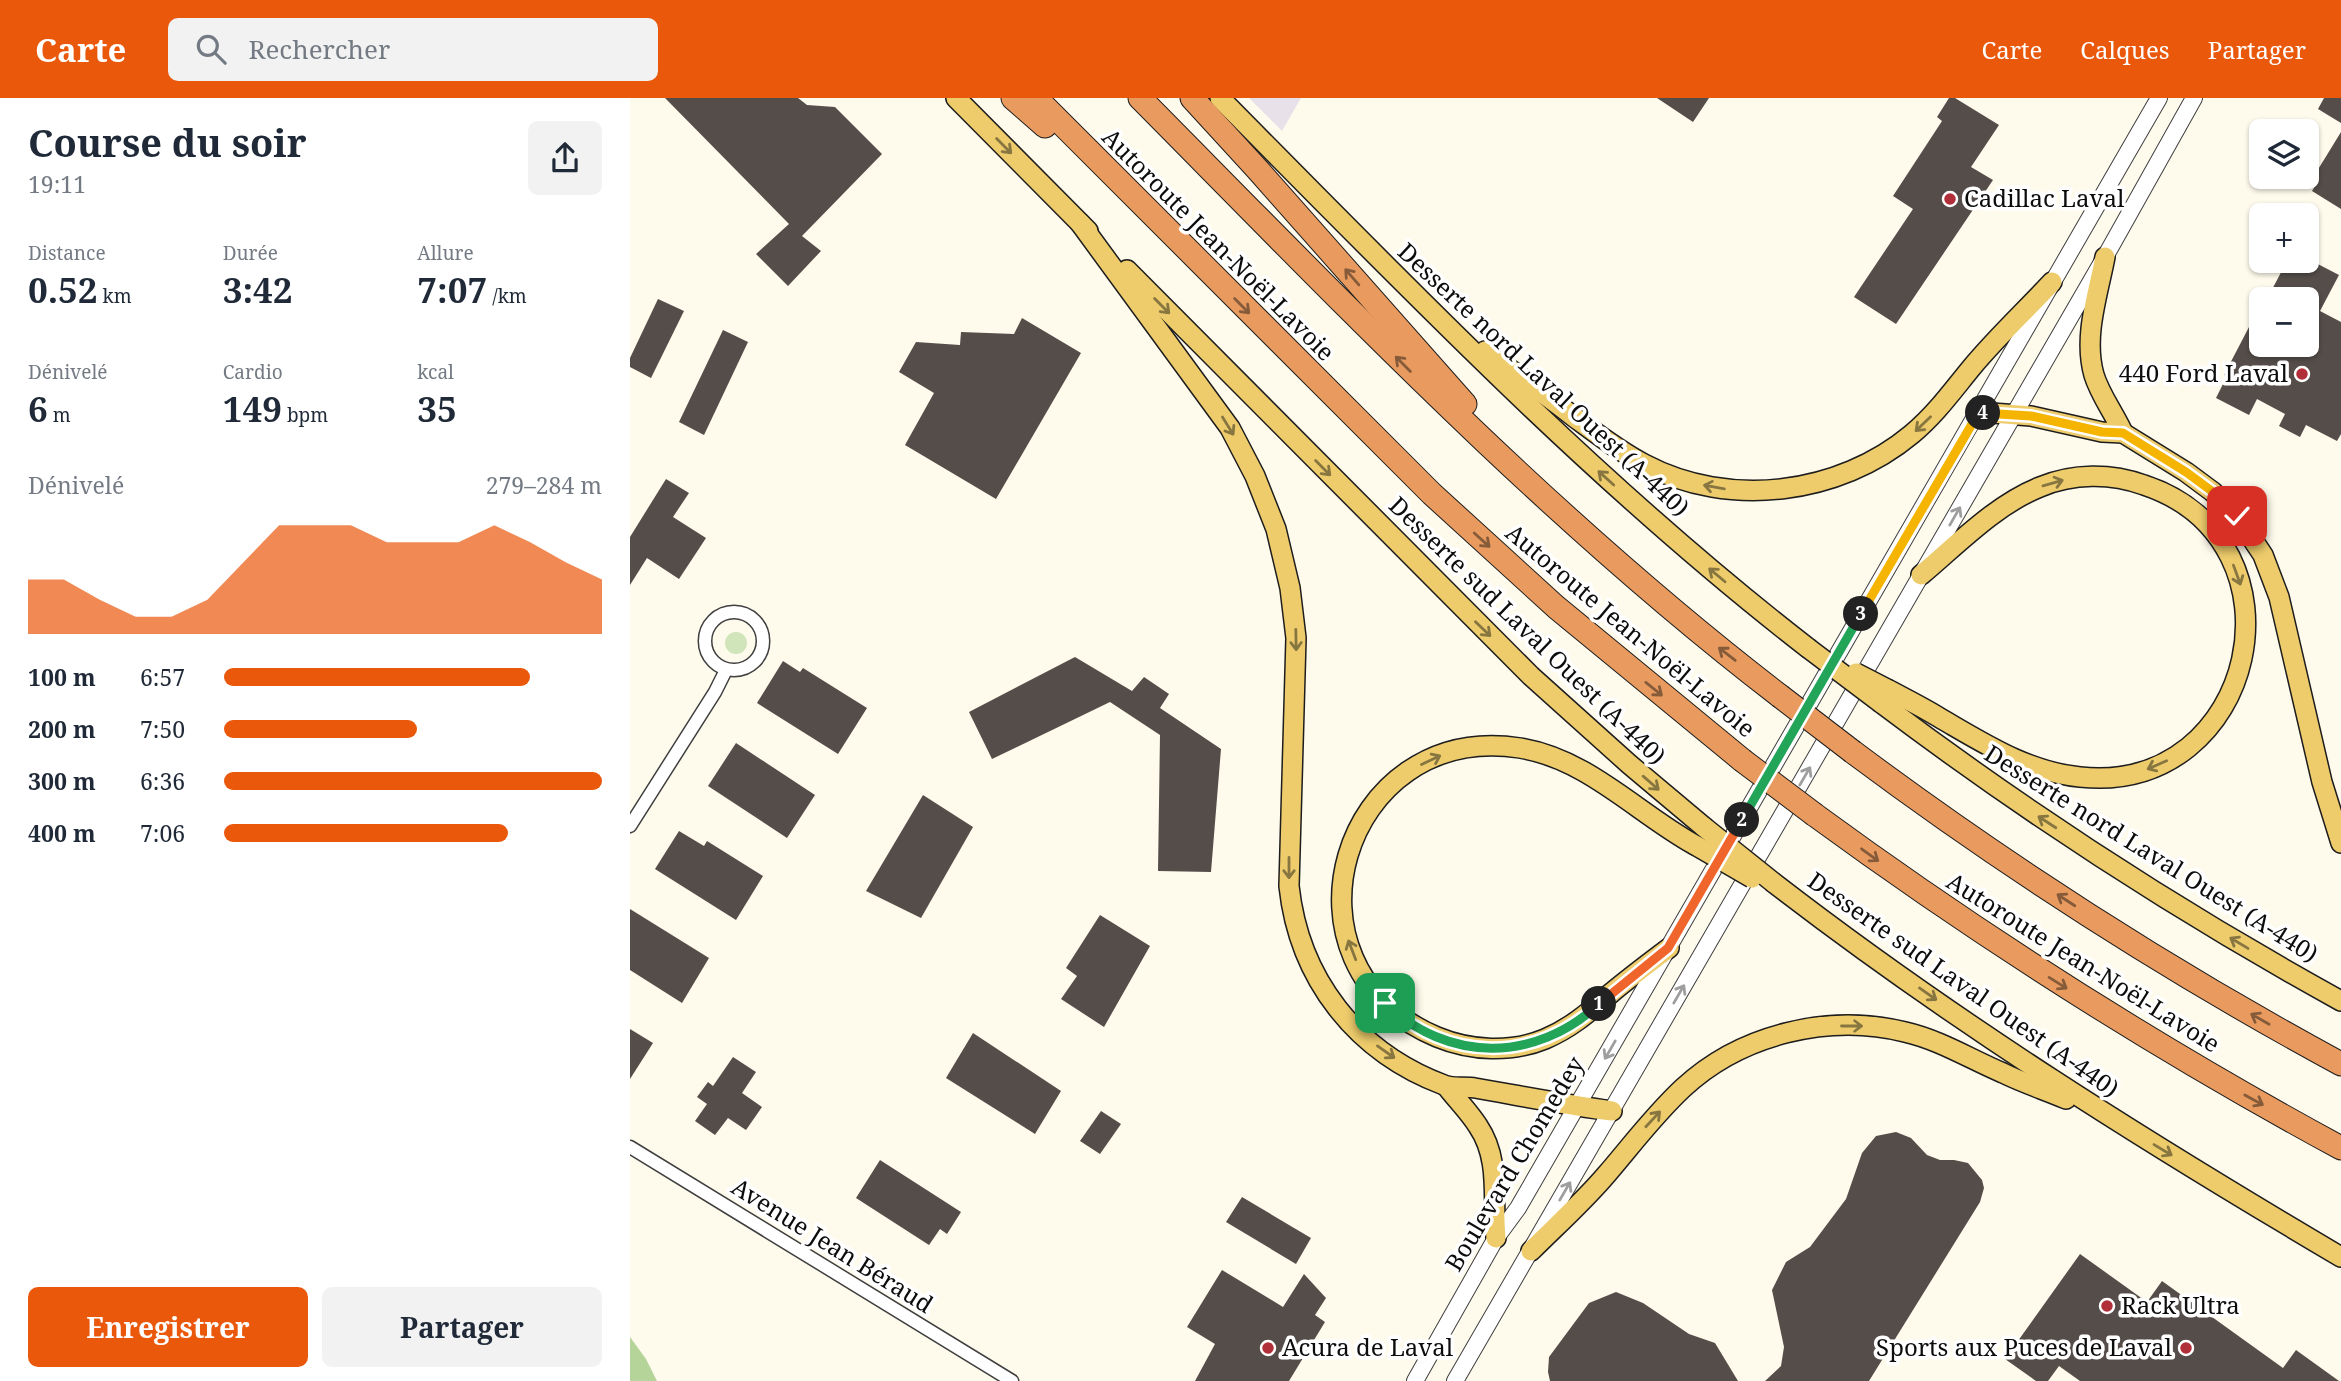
<!DOCTYPE html>
<html lang="fr">
<head>
<meta charset="utf-8">
<style>
	body { margin:0; font-family:"Noto Serif",serif; background:#f2f2f3; color:#1f2937; height:100vh; display:flex; flex-direction:column; font-size:26px; white-space:nowrap }
	* { box-sizing:border-box; margin:0 }
	p { font-size:23px; color:#747a83 }
	.icon { flex:none; width:38px; height:38px; fill:none; stroke:currentColor; stroke-width:2; stroke-linecap:round; stroke-linejoin:round }
	.map { position:relative; flex:1; overflow:hidden }
	.sheet { display:flex; flex-direction:column; background:#fff; width:630px }
	.sheet>* { flex:none }
	.fabs { position:absolute; left:1619px; top:21px; display:grid; gap:14px }
	.fabs a { display:grid; place-items:center; width:70px; height:70px; border-radius:10px; background:#fff; box-shadow:0 2px 5px #0004; font-size:35px }
	.pin { position:absolute; display:grid; place-items:center; width:60px; height:60px; color:#fff; margin:-30px; border-radius:14px; box-shadow:0 4px 10px #0006 }
	.km { position:absolute; width:35px; height:35px; margin:-18px; border-radius:50%; background:#222; color:#fff; font-size:19px; line-height:35px; text-align:center }
	.round { display:grid; place-items:center; flex:none; width:74px; height:74px; border-radius:10px; background:#f2f2f3 }
	.summary { display:flex; align-items:center; justify-content:space-between; height:119px; padding:0 28px }
	h1 { font-size:38px; font-weight:700; line-height:52px }
	.stats { display:grid; grid-template-columns:repeat(3,1fr); gap:10px; height:119px; padding:7px 28px }
	.stats div { display:grid; align-content:center }
	.stats b { font-size:35px; font-weight:700 }
	.stats small { font-size:19px; font-weight:400 }
	.stats p { font-size:19px }
	.chart { height:196px; padding:14px 28px }
	.chart p { display:flex; justify-content:space-between }
	.chart svg { width:100%; height:126px; margin-top:7px; fill:#ea580c; opacity:.7 }
	.primary-button { display:flex; gap:14px; margin-top:auto; padding:14px 28px }
	.primary-button a { flex:1; height:80px; border-radius:10px; background:#ea580c; color:#fff; font-size:28px; font-weight:700; line-height:80px; text-align:center }
	.primary-button a+a { background:#f2f2f3; color:#1f2937 }
	ul { padding:0 28px; list-style:none; font-size:23px }
	li { display:grid; grid-template-columns:112px 84px 1fr; align-items:center; height:52px }
	li i { height:18px; border-radius:9px; background:#ea580c }
	header { display:flex; align-items:center; gap:42px; box-sizing:border-box; height:98px; padding:0 35px; background:#ea580c; color:#fff }
	header strong { font-size:33px }
	nav { display:flex; gap:38px; margin-inline-start:auto; font-size:24px }
	.search { width:490px; height:63px; background:#f2f2f3; display:flex; align-items:center; gap:18px; box-sizing:border-box; padding:0 24px; border-radius:10px; color:#747a83; font-size:26px }
	main { display:flex; flex:1; min-height:0 }
	.map>svg:first-child { display:block }
	.industrial { fill:#e9e1ea }
	.green { fill:#d0e5b9 }
	.forest { fill:#b5d499 }
	.building { fill:#544d49 }
	.lines { fill:none; stroke-linecap:round; stroke-linejoin:round }
	.minor-casing { stroke:#3f3f3f; stroke-width:15 }
	.tertiary-casing { stroke:#3f3f3f; stroke-width:18 }
	.primary-casing { stroke:#1d1d1d; stroke-width:22 }
	.motorway-casing { stroke:#1d1d1d; stroke-width:25 }
	.minor { stroke:#fff; stroke-width:12 }
	.tertiary { stroke:#fff; stroke-width:16 }
	.primary { stroke:#eecc6c; stroke-width:19 }
	.motorway { stroke:#e99b5f; stroke-width:23 }
	.primary-bridge-casing { stroke:#1d1d1d; stroke-width:22; stroke-linecap:butt }
	.motorway-bridge-casing { stroke:#1d1d1d; stroke-width:25; stroke-linecap:butt }
	.primary-bridge { stroke:#eecc6c; stroke-width:19 }
	.motorway-bridge { stroke:#e99b5f; stroke-width:23 }
	.oneway { stroke:#887641 }
	.oneway2 { stroke:#865b3a }
	.oneway3 { stroke:#9e9e9e }
	.split-1-casing { stroke:#fff; stroke-width:14 }
	.split-2-casing { stroke:#fff; stroke-width:14 }
	.split-3-casing { stroke:#fff; stroke-width:14 }
	.split-4-casing { stroke:#fff; stroke-width:14 }
	.split-5-casing { stroke:#fff; stroke-width:14 }
	.split-1 { stroke:#22a559; stroke-width:9 }
	.split-2 { stroke:#f0652b; stroke-width:9 }
	.split-3 { stroke:#22a559; stroke-width:9 }
	.split-4 { stroke:#f5b400; stroke-width:9 }
	.split-5 { stroke:#f5b400; stroke-width:9 }
	.poi-dot { fill:#b02f38; stroke:#fff; stroke-width:2.5 }
	.labels { text-anchor:middle; stroke-width:7; stroke-linejoin:round; paint-order:stroke }
	.poi-label { font-size:24px; fill:#0c0c0c; stroke:#fff; text-anchor:start }
	.street-label { font-size:24px; fill:#0c0c0c; stroke:#fff }
</style>
</head>
<body>
<header>
<strong>Carte</strong>
<div class="search"><svg class="icon" aria-label="search" viewBox="0 0 24 24"><circle cx="10" cy="10" r="6"/><path d="M15 15l6 6"/></svg>Rechercher</div>
<nav><a>Carte</a><a>Calques</a><a>Partager</a></nav>
</header>
<main>
<section class="sheet">
<div class="summary"><div><h1>Course du soir</h1><p>19:11</p></div><a class="round"><svg class="icon" aria-label="share" viewBox="0 0 24 24"><path d="M12 15V3M7 8l5-5 5 5M5 13v7h14v-7"/></svg></a></div>
<div class="stats">
<div><p>Distance</p><b>0.52<small> km</small></b></div>
<div><p>Durée</p><b>3:42</b></div>
<div><p>Allure</p><b>7:07<small> /km</small></b></div>
</div>
<div class="stats">
<div><p>Dénivelé</p><b>6<small> m</small></b></div>
<div><p>Cardio</p><b>149<small> bpm</small></b></div>
<div><p>kcal</p><b>35</b></div>
</div>
<div class="chart"><p><span>Dénivelé</span>279–284 m</p>
<svg viewBox="0 0 160 44" preserveAspectRatio="none"><path d="M0 44V25L10 25L20 32L30 38L40 38L50 32L60 19L70 6L80 6L90 6L100 12L110 12L120 12L130 6L140 12L150 19L160 25V44z"/></svg>
</div>
<ul>
<li><b>100 m</b>6:57<i style="width:81%"></i></li>
<li><b>200 m</b>7:50<i style="width:51%"></i></li>
<li><b>300 m</b>6:36<i style="width:100%"></i></li>
<li><b>400 m</b>7:06<i style="width:75%"></i></li>
</ul>
<div class="primary-button"><a>Enregistrer</a><a>Partager</a></div>
</section>
<div class="map">
<svg width="1711" height="1283" viewBox="0 0 1711 1283">
	<rect width="100%" height="100%" fill="#fefaec"/>
	<!-- industrial -->
	<path class="industrial" d="M619,0H671L652,33Z"/>
	<!-- green -->
	<circle class="green" cx="106" cy="545" r="11"/>
	<!-- forest -->
	<path class="forest" d="M0,1239L16,1261L27,1283H0Z"/>
	<!-- building -->
	<g class="building">
		<path d="M35,0H168L177,7L205,9L252,56L172,138L191,153L158,188L126,156L159,126Z"/>
		<path d="M1027,0H1079L1063,24Z"/>
		<path d="M1319,0H1325L1369,27L1341,69L1363,82L1266,226L1224,199L1283,111L1263,98L1312,23L1307,19Z"/>
		<path d="M1694,0H1711V25L1688,11Z"/>
		<path d="M1711,34V111L1682,93L1689,82L1684,78Z"/>
		<path d="M1657,163H1682L1709,177L1690,213L1711,224V336L1707,343L1676,327L1670,339L1649,328L1655,316L1627,301L1619,317L1586,300L1597,278L1594,277L1631,206V247H1676V201H1637Z"/>
		<path d="M28,201L54,213L21,280L0,269V260Z"/>
		<path d="M392,220L451,255L366,401L275,347L304,295L269,274L286,244L330,247L331,234L384,236Z"/>
		<path d="M93,232L118,244L74,337L49,324Z"/>
		<path d="M36,381L59,395L43,419L76,440L49,481L17,460L0,487V439Z"/>
		<path d="M445,559L502,593L514,579L539,596L530,610L591,651L581,774L528,773L530,637L480,604L362,661L339,614Z"/>
		<path d="M153,563L170,574L173,570L237,610L208,656L127,605Z"/>
		<path d="M106,645L185,697L157,740L78,688Z"/>
		<path d="M293,697L343,729L291,820L236,793Z"/>
		<path d="M49,733L74,748L77,743L133,778L106,822L25,771Z"/>
		<path d="M0,811L79,860L52,905L0,872Z"/>
		<path d="M470,817L520,848L474,929L431,901L447,878L436,870Z"/>
		<path d="M0,931L23,945L0,981Z"/>
		<path d="M343,935L431,993L405,1036L316,980Z"/>
		<path d="M103,959L126,974L112,995L132,1009L116,1032L98,1020L85,1037L65,1023L77,1006L67,999L78,984L83,988Z"/>
		<path d="M471,1013L491,1026L470,1056L450,1043Z"/>
		<path d="M1266,1034L1281,1040L1297,1057L1310,1062H1324L1338,1065L1352,1082L1354,1090L1350,1104L1239,1283H1135L1151,1268L1154,1249L1142,1192L1156,1164L1180,1149L1216,1101L1232,1055L1246,1038Z"/>
		<path d="M250,1062L331,1114L317,1136L310,1131L299,1147L226,1100Z"/>
		<path d="M612,1099L681,1140L666,1166L596,1124Z"/>
		<path d="M1450,1156L1517,1204L1532,1183L1653,1270L1666,1252L1709,1283H1450L1429,1268L1418,1283H1406L1375,1261Z"/>
		<path d="M592,1172L653,1209L674,1176L696,1200L685,1217L695,1224L659,1283H565L585,1246L557,1229Z"/>
		<path d="M986,1194L1013,1205L1059,1236L1085,1245L1108,1283H920L918,1274L919,1259L959,1205Z"/>
	</g>
	<g class="lines">
		<defs>
			<g id="minor">
				<circle cx="104" cy="543" r="29"/>
				<path d="M0,728L85,594L96,572"/>
				<path d="M0,1049L382,1283"/>
			</g>
			<g id="tertiary">
				<path d="M785,1283L866,1140L888,1110L1529,0"/>
				<path d="M825,1283L1475,159L1564,0"/>
			</g>
			<g id="primary">
				<path d="M326,0L458,133"/>
				<path d="M590,0C779,191 965,385 1178,550"/>
				<path d="M450,125L600,330L625,378L646,431L660,490L666,540L659,788C669,881 726,954 814,987C823,991 835,988 845,990C891,998 936,1007 982,1013"/>
				<path d="M1475,159C1468,196 1453,239 1464,277C1470,297 1484,315 1493,335"/>
				<path d="M497,172L901,578L999,666L1074,729"/>
				<path d="M855,253C885,275 915,296 944,319C967,336 989,353 1014,366C1099,411 1209,397 1282,336C1306,316 1323,292 1342,269C1367,239 1396,212 1422,184"/>
				<path d="M1349,314L1401,318L1472,334L1493,335L1556,374L1583,394L1607,418L1633,457L1649,499L1692,684L1711,745"/>
				<path d="M1259,592C1276,601 1294,610 1310,620C1355,646 1398,674 1450,679C1627,698 1683,443 1514,387C1481,375 1443,375 1410,389C1365,407 1328,446 1291,477"/>
				<path d="M1251,605C1397,715 1551,815 1711,903"/>
				<path d="M1144,785C1324,924 1516,1044 1711,1159"/>
				<path d="M1039,850C1019,865 999,880 980,896C959,914 941,930 915,941C881,955 841,953 807,939C638,868 711,622 890,650C958,661 1007,715 1065,747"/>
				<path d="M817,989C827,1002 839,1014 848,1028C871,1062 862,1101 866,1140"/>
				<path d="M901,1153C926,1128 953,1104 976,1077C1001,1048 1024,1017 1053,990C1111,936 1199,915 1275,934C1310,942 1340,961 1373,975C1393,985 1415,992 1436,1001"/>
			</g>
			<g id="motorway">
				<path d="M383,0L415,28"/>
				<path d="M406,0L802,396L926,509L1112,662"/>
				<path d="M510,0C716,208 918,420 1150,598"/>
				<path d="M562,0L628,72L835,306"/>
				<path d="M1223,654C1377,769 1541,874 1711,966"/>
				<path d="M1185,717C1353,840 1528,951 1711,1050"/>
			</g>
		</defs>
		<!-- minor casing -->
		<use href="#minor" class="minor-casing"/>
		<!-- tertiary casing -->
		<use href="#tertiary" class="tertiary-casing"/>
		<!-- primary casing -->
		<use href="#primary" class="primary-casing"/>
		<!-- motorway casing -->
		<use href="#motorway" class="motorway-casing"/>
		<!-- minor -->
		<use href="#minor" class="minor"/>
		<!-- tertiary -->
		<use href="#tertiary" class="tertiary"/>
		<!-- primary -->
		<use href="#primary" class="primary"/>
		<!-- motorway -->
		<use href="#motorway" class="motorway"/>
		<defs>
			<g id="primary-bridge">
				<path d="M1178,550L1251,605"/>
				<path d="M1226,575L1259,592"/>
				<path d="M1074,729L1144,785"/>
				<path d="M1065,747L1122,780"/>
			</g>
			<g id="motorway-bridge">
				<path d="M1150,598L1223,654"/>
				<path d="M1112,662L1185,717"/>
			</g>
		</defs>
		<!-- primary-bridge casing -->
		<use href="#primary-bridge" class="primary-bridge-casing"/>
		<!-- motorway-bridge casing -->
		<use href="#motorway-bridge" class="motorway-bridge-casing"/>
		<!-- primary-bridge -->
		<use href="#primary-bridge" class="primary-bridge"/>
		<!-- motorway-bridge -->
		<use href="#motorway-bridge" class="motorway-bridge"/>
	</g>
	<!-- one-way arrows -->
	<defs><path id="oneway-shaft" d="M-6 0H5M1.5-3L5.5 0L1.5 3" fill="none" stroke-width="1.6" stroke-linecap="round" stroke-linejoin="round" transform="scale(1.75)"/></defs>
	<g class="oneway">
		<use href="#oneway-shaft" transform="translate(374 48) rotate(45)"/>
		<use href="#oneway-shaft" transform="translate(532 208) rotate(45)"/>
		<use href="#oneway-shaft" transform="translate(1293 326) rotate(136)"/>
		<use href="#oneway-shaft" transform="translate(598 328) rotate(58)"/>
		<use href="#oneway-shaft" transform="translate(693 370) rotate(45)"/>
		<use href="#oneway-shaft" transform="translate(976 380) rotate(-138)"/>
		<use href="#oneway-shaft" transform="translate(1423 385) rotate(-16)"/>
		<use href="#oneway-shaft" transform="translate(1084 389) rotate(-170)"/>
		<use href="#oneway-shaft" transform="translate(1087 477) rotate(-140)"/>
		<use href="#oneway-shaft" transform="translate(1607 477) rotate(70)"/>
		<use href="#oneway-shaft" transform="translate(853 531) rotate(44)"/>
		<use href="#oneway-shaft" transform="translate(666 542) rotate(89)"/>
		<use href="#oneway-shaft" transform="translate(801 662) rotate(-25)"/>
		<use href="#oneway-shaft" transform="translate(1527 667) rotate(156)"/>
		<use href="#oneway-shaft" transform="translate(1021 685) rotate(41)"/>
		<use href="#oneway-shaft" transform="translate(1417 724) rotate(-147)"/>
		<use href="#oneway-shaft" transform="translate(659 770) rotate(90)"/>
		<use href="#oneway-shaft" transform="translate(1609 845) rotate(-149)"/>
		<use href="#oneway-shaft" transform="translate(722 852) rotate(-111)"/>
		<use href="#oneway-shaft" transform="translate(1298 896) rotate(35)"/>
		<use href="#oneway-shaft" transform="translate(1222 928)"/>
		<use href="#oneway-shaft" transform="translate(756 954) rotate(35)"/>
		<use href="#oneway-shaft" transform="translate(1023 1021) rotate(-47)"/>
		<use href="#oneway-shaft" transform="translate(1533 1052) rotate(31)"/>
	</g>
	<g class="oneway2">
		<use href="#oneway-shaft" transform="translate(722 179) rotate(-131)"/>
		<use href="#oneway-shaft" transform="translate(612 208) rotate(45)"/>
		<use href="#oneway-shaft" transform="translate(773 266) rotate(-135)"/>
		<use href="#oneway-shaft" transform="translate(852 442) rotate(42)"/>
		<use href="#oneway-shaft" transform="translate(1097 556) rotate(-142)"/>
		<use href="#oneway-shaft" transform="translate(1024 591) rotate(39)"/>
		<use href="#oneway-shaft" transform="translate(1240 757) rotate(36)"/>
		<use href="#oneway-shaft" transform="translate(1436 802) rotate(-147)"/>
		<use href="#oneway-shaft" transform="translate(1428 885) rotate(32)"/>
		<use href="#oneway-shaft" transform="translate(1630 921) rotate(-150)"/>
		<use href="#oneway-shaft" transform="translate(1624 1002) rotate(29)"/>
	</g>
	<g class="oneway3">
		<use href="#oneway-shaft" transform="translate(1325 418) rotate(-60)"/>
		<use href="#oneway-shaft" transform="translate(1175 678) rotate(-60)"/>
		<use href="#oneway-shaft" transform="translate(1049 896) rotate(-60)"/>
		<use href="#oneway-shaft" transform="translate(980 952) rotate(120)"/>
		<use href="#oneway-shaft" transform="translate(935 1093) rotate(-60)"/>
	</g>
	<g class="lines">
		<defs>
			<path id="split-1" d="M755,905C818,965 905,965 969,906"/>
			<path id="split-2" d="M969,906L1038,850L1112,722"/>
			<path id="split-3" d="M1112,722L1231,516"/>
			<path id="split-4" d="M1231,516L1349,314L1353,315"/>
			<path id="split-5" d="M1353,315L1401,318L1472,334L1493,335L1556,374L1583,394L1607,418"/>
		</defs>
		<!-- split-1 casing -->
		<use href="#split-1" class="split-1-casing"/>
		<!-- split-2 casing -->
		<use href="#split-2" class="split-2-casing"/>
		<!-- split-3 casing -->
		<use href="#split-3" class="split-3-casing"/>
		<!-- split-4 casing -->
		<use href="#split-4" class="split-4-casing"/>
		<!-- split-5 casing -->
		<use href="#split-5" class="split-5-casing"/>
		<!-- split-1 -->
		<use href="#split-1" class="split-1"/>
		<!-- split-2 -->
		<use href="#split-2" class="split-2"/>
		<!-- split-3 -->
		<use href="#split-3" class="split-3"/>
		<!-- split-4 -->
		<use href="#split-4" class="split-4"/>
		<!-- split-5 -->
		<use href="#split-5" class="split-5"/>
	</g>
	<!-- markers -->
	<g class="poi-dot">
		<circle cx="1320" cy="101" r="7"/>
		<circle cx="1672" cy="276" r="7"/>
		<circle cx="1477" cy="1208" r="7"/>
		<circle cx="638" cy="1250" r="7"/>
		<circle cx="1556" cy="1250" r="7"/>
	</g>
	<g class="labels">
		<!-- poi labels -->
		<g class="poi-label">
			<text x="1334" y="109">Cadillac Laval</text>
			<text x="1658" y="284" text-anchor="end">440 Ford Laval</text>
			<text x="1491" y="1216">Rack Ultra</text>
			<text x="652" y="1258">Acura de Laval</text>
			<text x="1542" y="1258" text-anchor="end">Sports aux Puces de Laval</text>
		</g>
		<!-- street labels -->
		<g class="street-label">
			<text transform="translate(588 147) rotate(45)" y="8">Autoroute Jean-Noël-Lavoie</text>
			<text transform="translate(913 282) rotate(43)" y="8">Desserte nord Laval Ouest (A-440)</text>
			<text transform="translate(897 533) rotate(44)" y="8">Desserte sud Laval Ouest (A-440)</text>
			<text transform="translate(1000 533) rotate(40)" y="8">Autoroute Jean-Noël-Lavoie</text>
			<text transform="translate(1521 756) rotate(32)" y="8">Desserte nord Laval Ouest (A-440)</text>
			<text transform="translate(1453 865) rotate(32)" y="8">Autoroute Jean-Noël-Lavoie</text>
			<text transform="translate(1333 887) rotate(35)" y="8">Desserte sud Laval Ouest (A-440)</text>
			<text transform="translate(885 1066) rotate(-59)" y="8">Boulevard Chomedey</text>
			<text transform="translate(202 1148) rotate(32)" y="8">Avenue Jean Béraud</text>
		</g>
	</g>
</svg>
<div class="fabs">
<a><svg class="icon" aria-label="layers" viewBox="0 0 24 24"><path d="M12 4l9 5-9 5-9-5zM3 14l9 5 9-5"/></svg></a>
<a>+</a>
<a>−</a>
</div>
<div class="pin" style="left:755px;top:905px;background:#1e9e55"><svg class="icon" aria-label="arrive" viewBox="0 0 24 24"><path d="M6 21V4h12l-3 4 3 4H6"/></svg></div>
<div class="pin" style="left:1607px;top:418px;background:#d93025"><svg class="icon" aria-label="check" viewBox="0 0 24 24"><path d="M5 12l5 5 9-10"/></svg></div>
<b class="km" style="left:969px;top:906px">1</b>
<b class="km" style="left:1112px;top:722px">2</b>
<b class="km" style="left:1231px;top:516px">3</b>
<b class="km" style="left:1353px;top:315px">4</b>
</div>
</main>
</body>
</html>
